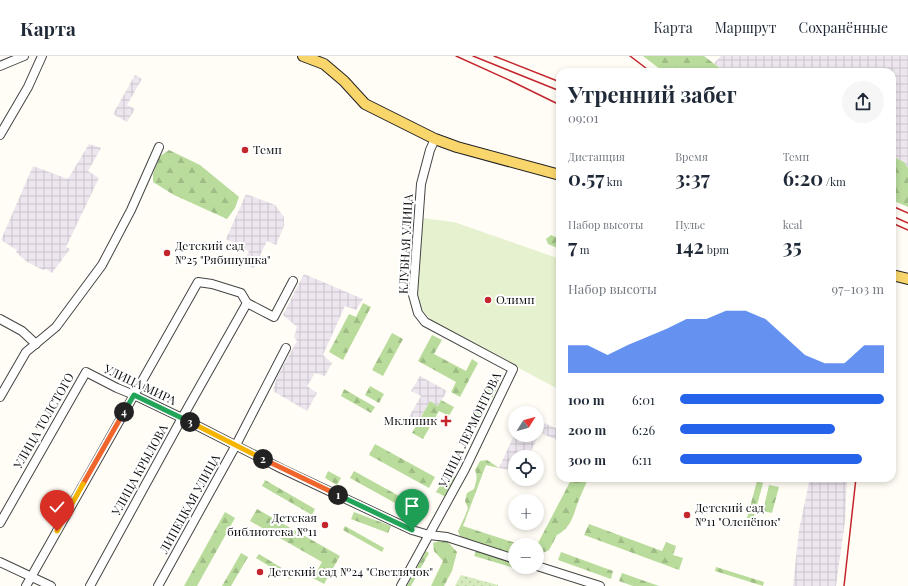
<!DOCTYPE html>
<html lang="ru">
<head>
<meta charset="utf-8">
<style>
	body { margin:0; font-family:"Playfair Display",serif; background:#f6f6f7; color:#1f2937; height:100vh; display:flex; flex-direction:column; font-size:15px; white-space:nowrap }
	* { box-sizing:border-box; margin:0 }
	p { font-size:13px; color:#747a83 }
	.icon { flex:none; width:22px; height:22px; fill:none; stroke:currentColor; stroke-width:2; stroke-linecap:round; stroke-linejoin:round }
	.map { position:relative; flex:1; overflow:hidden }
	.details { position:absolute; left:556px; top:12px; width:340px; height:414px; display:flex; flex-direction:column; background:#fff; border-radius:12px; box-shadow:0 2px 6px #0003 }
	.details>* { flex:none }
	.needle { width:26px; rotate:53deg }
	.tools { position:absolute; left:508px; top:350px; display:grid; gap:8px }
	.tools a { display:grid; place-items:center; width:36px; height:36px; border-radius:50%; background:#fff; box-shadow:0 2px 6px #0003; font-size:20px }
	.pin { position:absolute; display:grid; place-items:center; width:34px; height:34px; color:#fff; margin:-41px -17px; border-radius:50% 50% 50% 0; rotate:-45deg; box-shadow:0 0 4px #0007 }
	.pin .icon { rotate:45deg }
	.km { position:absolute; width:20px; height:20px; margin:-10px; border-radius:50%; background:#222; color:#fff; font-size:11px; line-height:20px; text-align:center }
	.round { display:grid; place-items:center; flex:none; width:42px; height:42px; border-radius:21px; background:#f6f6f7 }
	.summary { display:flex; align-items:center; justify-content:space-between; height:68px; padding:0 12px }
	h1 { font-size:22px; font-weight:700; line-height:30px }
	.figures { display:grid; grid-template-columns:repeat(3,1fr); gap:6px; height:68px; padding:4px 12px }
	.figures div { display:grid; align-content:center }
	.figures b { font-size:20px; font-weight:700 }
	.figures small { font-size:11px; font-weight:400 }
	.figures p { font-size:11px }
	.chart { height:112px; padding:8px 12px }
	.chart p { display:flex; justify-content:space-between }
	.chart svg { width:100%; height:72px; margin-top:4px; fill:#2563eb; opacity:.7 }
	ul { padding:0 12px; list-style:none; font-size:13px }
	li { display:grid; grid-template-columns:64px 48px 1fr; align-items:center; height:30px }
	li i { height:10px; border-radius:5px; background:#2563eb }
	header { display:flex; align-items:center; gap:24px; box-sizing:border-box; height:56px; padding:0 20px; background:#fff; border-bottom:1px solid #e0e1e3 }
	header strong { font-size:19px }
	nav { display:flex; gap:22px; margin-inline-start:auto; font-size:14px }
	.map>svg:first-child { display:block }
	.industrial { fill:url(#industrial-grid) }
	.green { fill:url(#green-dots) }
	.forest { fill:url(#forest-firs) }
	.pitch { fill:#e6f2cf }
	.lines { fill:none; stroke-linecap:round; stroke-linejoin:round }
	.minor-casing { stroke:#444; stroke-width:10 }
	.major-casing { stroke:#222; stroke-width:12 }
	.minor { stroke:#fff; stroke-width:8 }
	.major { stroke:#f9d66b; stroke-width:10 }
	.rail { stroke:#c4262e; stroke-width:1.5 }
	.split-1-casing { stroke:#fff; stroke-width:8 }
	.split-2-casing { stroke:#fff; stroke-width:8 }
	.split-3-casing { stroke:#fff; stroke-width:8 }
	.split-4-casing { stroke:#fff; stroke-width:8 }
	.split-5-casing { stroke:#fff; stroke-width:8 }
	.split-6-casing { stroke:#fff; stroke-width:8 }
	.split-1 { stroke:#22a559; stroke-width:5 }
	.split-2 { stroke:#f0652b; stroke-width:5 }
	.split-3 { stroke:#f5b400; stroke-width:5 }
	.split-4 { stroke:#22a559; stroke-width:5 }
	.split-5 { stroke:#f0652b; stroke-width:5 }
	.split-6 { stroke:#f5b400; stroke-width:5 }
	.poi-dot { fill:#c4262e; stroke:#fff; stroke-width:1.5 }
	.labels { text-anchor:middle; stroke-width:4; stroke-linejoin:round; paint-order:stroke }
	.poi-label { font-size:12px; fill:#111; stroke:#fff; text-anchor:start }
	.street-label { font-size:12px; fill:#111; stroke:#fff }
</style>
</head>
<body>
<header>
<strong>Карта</strong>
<nav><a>Карта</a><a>Маршрут</a><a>Сохранённые</a></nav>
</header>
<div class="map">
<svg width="908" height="530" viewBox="0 0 908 530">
	<defs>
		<pattern id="industrial-grid" width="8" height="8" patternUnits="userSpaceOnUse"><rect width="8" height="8" fill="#eee6ef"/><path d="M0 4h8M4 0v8" fill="none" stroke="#cbc4cc"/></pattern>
		<pattern id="green-dots" width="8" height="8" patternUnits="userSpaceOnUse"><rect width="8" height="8" fill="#d5ebbd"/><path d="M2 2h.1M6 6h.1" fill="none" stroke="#b6c8a1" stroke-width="1.8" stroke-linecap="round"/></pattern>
		<pattern id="forest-firs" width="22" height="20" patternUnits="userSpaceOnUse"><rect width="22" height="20" fill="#b9dc9c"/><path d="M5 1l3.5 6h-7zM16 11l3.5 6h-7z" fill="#9ebc85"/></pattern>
	</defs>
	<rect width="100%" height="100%" fill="#fffdf5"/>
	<!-- industrial -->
	<g class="industrial">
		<path d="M721,0H908V112L904,106L892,100V16H725L714,7Z"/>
		<path d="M135,19L142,23L127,49L135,53L127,66L113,58Z"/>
		<path d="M89,88L101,92L88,115L99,122L66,191L70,193L52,217L46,213L43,214L27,206L16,196L17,194L1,184L33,110L68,123Z"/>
		<path d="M246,138L275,149L284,161V170L276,189L267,185L254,212L243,208L249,195L226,183Z"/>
		<path d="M304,218L363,243L356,254L345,250L323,299L332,307L325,320L315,317L307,330L317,337L307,355L273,335L277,321L297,285L294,281L297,271L283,259Z"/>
		<path d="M420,320L447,335L438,350L430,345L415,371L406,366L421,340L411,335Z"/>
		<path d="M537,364L560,374V385L540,377L528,401H515V415L499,412L515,377V379H537Z"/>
		<path d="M810,422H847L845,465L836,530H793L799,474Z"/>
	</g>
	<!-- green -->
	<path class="green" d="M461,519L498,529V530H455Z"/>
	<!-- forest -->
	<g class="forest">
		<path d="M643,0H704L725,16H672L660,13Z"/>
		<path d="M169,94L200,109L239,141L235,152L227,163L174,139L153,126V118L160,100Z"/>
		<path d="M892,100L904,106L908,112V151L892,144Z"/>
		<path d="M551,179L560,183V193L548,188L546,183Z"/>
		<path d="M363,247L371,251L343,304L329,296L349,258L356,261Z"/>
		<path d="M392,277L403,283L383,320L372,314Z"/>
		<path d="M432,279L442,284L434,298L466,315L472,303L478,307L460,341L451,336L456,326L418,305Z"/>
		<path d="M491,322L500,327L480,365L471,361Z"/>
		<path d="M370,330L384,338L379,347L365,339Z"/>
		<path d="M344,333L375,351L371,357L341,340Z"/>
		<path d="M441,344L454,351L449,360L439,355L423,383L412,377L430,345L438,350Z"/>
		<path d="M375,388L435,421L429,432L369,399Z"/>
		<path d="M487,404L499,412L486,409L463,470L522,489H515V499C496,495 478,488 460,480L458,475L465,460L468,452L465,445L467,437L474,433C476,426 478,421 475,414L480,405Z"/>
		<path d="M328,415L341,422L337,429L325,422Z"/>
		<path d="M354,415L419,451L415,458L350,422Z"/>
		<path d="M447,417L457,422L446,441L436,436Z"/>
		<path d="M572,422H585L587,425C584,432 581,439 578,446C573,460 571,472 557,479L549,494L537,500V489Z"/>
		<path d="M265,424L315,453L312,459L262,430Z"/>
		<path d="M757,425L763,427L753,464L747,462Z"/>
		<path d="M769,429L779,431L772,457L763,455Z"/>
		<path d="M257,453L340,500L324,528L313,522L322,506L250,465Z"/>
		<path d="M225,456L235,462L197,530H184Z"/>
		<path d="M354,456L391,470L388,477L351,463Z"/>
		<path d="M589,468L662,495L666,486L676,490L673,499L683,502L679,514L584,479Z"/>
		<path d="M345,470L384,492L382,496L343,474Z"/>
		<path d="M445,483L457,496L452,515L444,530H431L443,505L434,495L433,487Z"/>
		<path d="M426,495L429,497L411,530H407Z"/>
		<path d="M476,495L515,506V511H522L521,514L474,500Z"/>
		<path d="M561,496L613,515L611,523L558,504Z"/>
		<path d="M241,497L248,501L231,530H222Z"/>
		<path d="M259,498L293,519L290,523L256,502Z"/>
		<path d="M716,511L764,526L763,530L715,515Z"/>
		<path d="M622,517L659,530H633L619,525Z"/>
	</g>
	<!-- pitch -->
	<path class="pitch" d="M422,162L454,166L560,203V334L434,267C425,258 419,251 415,239Z"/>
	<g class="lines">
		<defs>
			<g id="minor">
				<path d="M0,10L24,0"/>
				<path d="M0,79L28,31L42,0"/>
				<path d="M0,263L22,275L36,288"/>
				<path d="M0,341L26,296L56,271L102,209L131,154L159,91"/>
				<path d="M0,467L86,316L117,332L134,339L182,362L282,413L412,474L429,479L447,481L515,503"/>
				<path d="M0,506L51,530"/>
				<path d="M537,510L600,530"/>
				<path d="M26,530L198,226L212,228L241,237L247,247L274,261L293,225"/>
				<path d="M90,530L182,362L247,247"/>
				<path d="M158,530L236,389L286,292"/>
				<path d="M401,530L465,413L513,313L425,266L418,257L413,239L421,128L430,94L435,83"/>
			</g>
			<g id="major">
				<path d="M303,0L324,8L344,25L365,48L435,83L457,91L560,119"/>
				<path d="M892,219L908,223"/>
			</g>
		</defs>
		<!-- minor casing -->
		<use href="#minor" class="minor-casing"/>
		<!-- major casing -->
		<use href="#major" class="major-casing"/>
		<!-- minor -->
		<use href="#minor" class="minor"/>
		<!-- major -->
		<use href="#major" class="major"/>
		<!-- rail -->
		<g class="rail">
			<path d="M456,0L511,25L560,49"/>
			<path d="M473,0L560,35"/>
			<path d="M494,0L560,26"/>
			<path d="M630,0L651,16"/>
			<path d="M892,150L908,157"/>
			<path d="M892,160L908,167"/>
			<path d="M892,167L908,174"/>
			<path d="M844,530L856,422"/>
		</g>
	</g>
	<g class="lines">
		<defs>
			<path id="split-1" d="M338,439L412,474"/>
			<path id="split-2" d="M263,403L338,439"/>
			<path id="split-3" d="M190,366L263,403"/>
			<path id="split-4" d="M124,356L134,339L190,366"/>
			<path id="split-5" d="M83,428L124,356"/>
			<path id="split-6" d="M57,475L83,428"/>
		</defs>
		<!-- split-1 casing -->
		<use href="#split-1" class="split-1-casing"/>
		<!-- split-2 casing -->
		<use href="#split-2" class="split-2-casing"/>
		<!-- split-3 casing -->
		<use href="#split-3" class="split-3-casing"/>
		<!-- split-4 casing -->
		<use href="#split-4" class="split-4-casing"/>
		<!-- split-5 casing -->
		<use href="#split-5" class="split-5-casing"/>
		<!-- split-6 casing -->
		<use href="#split-6" class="split-6-casing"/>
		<!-- split-1 -->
		<use href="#split-1" class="split-1"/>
		<!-- split-2 -->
		<use href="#split-2" class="split-2"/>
		<!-- split-3 -->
		<use href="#split-3" class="split-3"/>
		<!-- split-4 -->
		<use href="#split-4" class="split-4"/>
		<!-- split-5 -->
		<use href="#split-5" class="split-5"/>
		<!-- split-6 -->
		<use href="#split-6" class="split-6"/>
	</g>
	<!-- markers -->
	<g class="poi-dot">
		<circle cx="245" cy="94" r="4"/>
		<circle cx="167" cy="197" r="4"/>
		<circle cx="488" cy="244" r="4"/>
		<path d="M444 359h4v4h4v4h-4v4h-4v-4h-4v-4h4z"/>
		<circle cx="687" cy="459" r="4"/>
		<circle cx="325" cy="469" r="4"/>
		<circle cx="260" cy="516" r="4"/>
	</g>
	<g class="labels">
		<!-- poi labels -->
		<g class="poi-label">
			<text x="253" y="98">Темп</text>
			<text x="175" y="194">Детский сад<tspan x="175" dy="14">№25 "Рябинушка"</tspan></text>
			<text x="496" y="248">Олимп</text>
			<text x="437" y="369" text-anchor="end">Мклиник</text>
			<text x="695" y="456">Детский сад<tspan x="695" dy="14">№11 "Оленёнок"</tspan></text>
			<text x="317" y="466" text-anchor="end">Детская<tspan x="317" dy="14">библиотека №11</tspan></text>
			<text x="268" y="520">Детский сад №24 "Светлячок"</text>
		</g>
		<!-- street labels -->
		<g class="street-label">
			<text transform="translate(406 188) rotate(-87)" y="4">КЛУБНАЯ УЛИЦА</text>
			<text transform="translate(140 329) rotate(25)" y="4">УЛИЦА МИРА</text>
			<text transform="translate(44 365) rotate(-60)" y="4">УЛИЦА ТОЛСТОГО</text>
			<text transform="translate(470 374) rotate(-64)" y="4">УЛИЦА ЛЕРМОНТОВА</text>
			<text transform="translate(140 414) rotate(-61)" y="4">УЛИЦА КРЫЛОВА</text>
			<text transform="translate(190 448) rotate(-61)" y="4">ЛИПЕЦКАЯ УЛИЦА</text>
		</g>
	</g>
</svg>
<div class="tools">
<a><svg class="needle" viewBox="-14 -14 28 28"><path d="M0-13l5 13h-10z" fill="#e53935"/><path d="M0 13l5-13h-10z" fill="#747a83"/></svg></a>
<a><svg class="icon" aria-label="locate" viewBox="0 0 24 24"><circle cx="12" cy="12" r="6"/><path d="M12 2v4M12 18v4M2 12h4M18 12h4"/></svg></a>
<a>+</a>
<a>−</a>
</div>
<div class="pin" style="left:412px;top:474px;background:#1e9e55"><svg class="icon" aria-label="arrive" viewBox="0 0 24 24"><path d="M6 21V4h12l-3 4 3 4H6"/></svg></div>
<div class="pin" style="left:57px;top:475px;background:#d93025"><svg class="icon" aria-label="check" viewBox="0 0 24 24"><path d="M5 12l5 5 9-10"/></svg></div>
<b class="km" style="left:338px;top:439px">1</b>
<b class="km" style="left:263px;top:403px">2</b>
<b class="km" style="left:190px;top:366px">3</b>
<b class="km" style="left:124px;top:356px">4</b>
<section class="details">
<div class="summary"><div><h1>Утренний забег</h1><p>09:01</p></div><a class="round"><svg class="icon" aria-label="share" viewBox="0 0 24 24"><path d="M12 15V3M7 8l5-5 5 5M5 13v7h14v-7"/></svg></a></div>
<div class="figures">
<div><p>Дистанция</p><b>0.57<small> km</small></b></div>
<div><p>Время</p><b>3:37</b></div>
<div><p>Темп</p><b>6:20<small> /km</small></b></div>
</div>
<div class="figures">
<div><p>Набор высоты</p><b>7<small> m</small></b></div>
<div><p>Пульс</p><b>142<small> bpm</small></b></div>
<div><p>kcal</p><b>35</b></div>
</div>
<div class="chart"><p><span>Набор высоты</span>97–103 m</p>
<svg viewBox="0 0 160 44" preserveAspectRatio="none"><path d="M0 44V27L10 27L20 33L30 27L40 22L50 17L60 11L70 11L80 6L90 6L100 11L110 22L120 33L130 38L140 38L150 27L160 27V44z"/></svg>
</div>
<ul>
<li><b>100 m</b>6:01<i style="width:100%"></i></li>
<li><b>200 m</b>6:26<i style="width:76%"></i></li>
<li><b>300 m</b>6:11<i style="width:89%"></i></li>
</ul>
</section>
</div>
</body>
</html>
